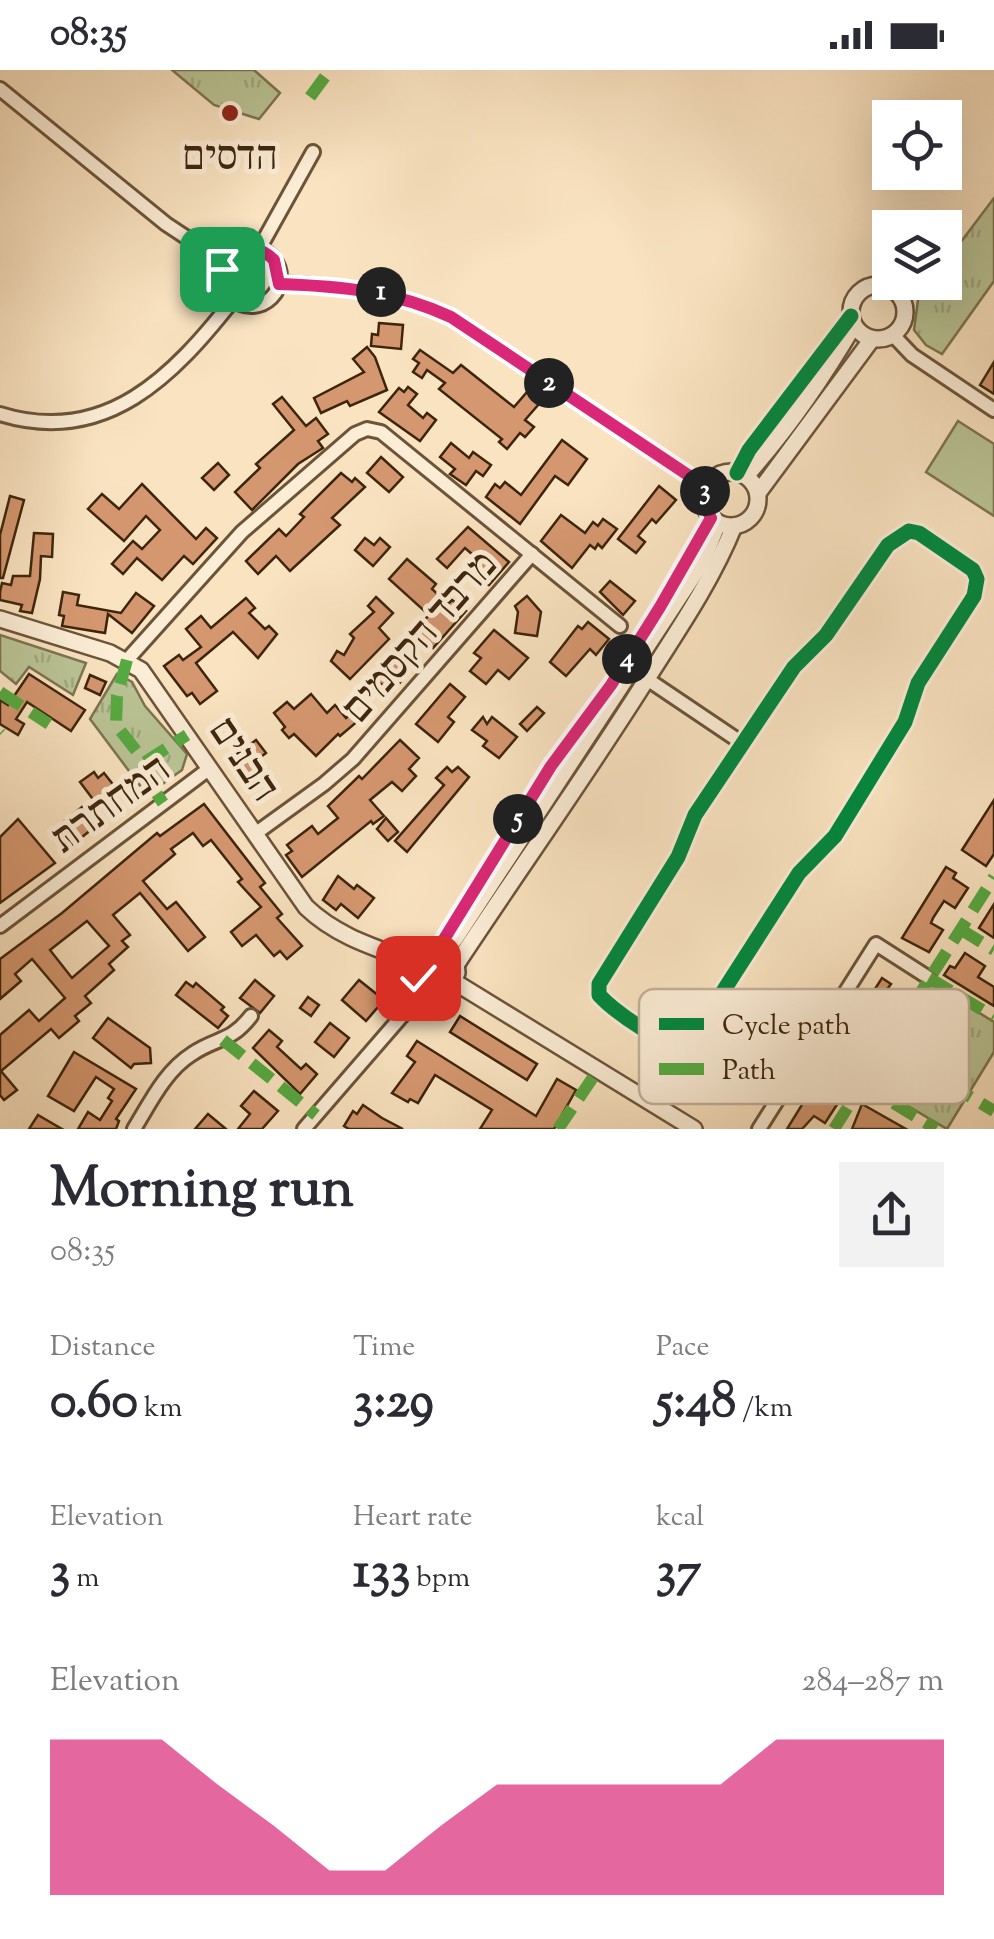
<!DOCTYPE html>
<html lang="en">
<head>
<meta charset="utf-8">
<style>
	body { margin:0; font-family:"Sorts Mill Goudy","Frank Ruhl Libre",serif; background:#f2f2f3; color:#2b2b33; height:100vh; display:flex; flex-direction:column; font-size:38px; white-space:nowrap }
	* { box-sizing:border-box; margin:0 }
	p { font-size:32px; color:#7c7c81 }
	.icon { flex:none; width:55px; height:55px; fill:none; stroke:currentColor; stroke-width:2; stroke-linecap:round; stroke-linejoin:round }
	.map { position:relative; height:1059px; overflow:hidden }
	.panel { display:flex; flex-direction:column; background:#fff; flex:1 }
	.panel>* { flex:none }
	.controls { position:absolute; left:872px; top:30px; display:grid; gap:20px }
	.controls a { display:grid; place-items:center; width:90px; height:90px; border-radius:0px; background:#fff; box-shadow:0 10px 40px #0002; font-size:50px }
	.pin { position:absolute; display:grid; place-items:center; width:85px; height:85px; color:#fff; margin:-42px; border-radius:20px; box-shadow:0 5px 15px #0006 }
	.km { position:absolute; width:50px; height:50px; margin:-25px; border-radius:50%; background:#222; color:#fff; font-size:28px; line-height:50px; text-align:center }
	.round { display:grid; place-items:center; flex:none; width:105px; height:105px; border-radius:0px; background:#f2f2f3 }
	.summary { display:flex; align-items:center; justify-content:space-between; height:170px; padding:0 50px }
	h1 { font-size:55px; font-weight:700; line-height:75px }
	.stats { display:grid; grid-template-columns:repeat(3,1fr); gap:15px; height:170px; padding:10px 50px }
	.stats div { display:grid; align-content:center }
	.stats b { font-size:50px; font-weight:700 }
	.stats small { font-size:28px; font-weight:400 }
	.stats p { font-size:28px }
	.chart { height:280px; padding:20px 50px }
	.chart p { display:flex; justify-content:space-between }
	.chart svg { width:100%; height:180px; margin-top:10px; fill:#db2777; opacity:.7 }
	.status { display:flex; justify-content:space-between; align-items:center; height:70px; padding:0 50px; background:#fff; direction:ltr }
	.status svg { height:28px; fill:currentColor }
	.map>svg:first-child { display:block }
	.grass { fill:url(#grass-tufts); stroke:#7c7451; stroke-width:2.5 }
	.pitch { fill:#bac496; stroke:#7c7451; stroke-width:2.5 }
	.building { fill:#d59770; stroke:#3d250c; stroke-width:2.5; fill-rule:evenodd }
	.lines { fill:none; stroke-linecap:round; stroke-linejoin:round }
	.minor-casing { stroke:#6c5439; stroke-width:18 }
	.tertiary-casing { stroke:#6c5439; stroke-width:20 }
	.minor { stroke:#fcedd7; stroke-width:12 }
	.tertiary { stroke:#fcedd7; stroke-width:15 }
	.quiet { stroke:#55aa41; stroke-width:12; stroke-dasharray:25 12; stroke-linecap:butt }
	.cycleway-casing { stroke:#fcedd7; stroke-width:21 }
	.cycleway { stroke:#00873e; stroke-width:15 }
	.route-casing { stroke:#fff; stroke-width:20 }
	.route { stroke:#db2777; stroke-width:12 }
	.poi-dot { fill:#8f2418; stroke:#fcedd7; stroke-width:4 }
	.labels { text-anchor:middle; stroke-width:10; stroke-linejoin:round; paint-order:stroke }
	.poi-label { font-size:42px; fill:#3d250c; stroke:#fcedd7 }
	.street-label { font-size:42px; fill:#3d250c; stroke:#fcedd7 }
	.key { fill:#fcedd7; stroke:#c3b19a; stroke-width:2.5 }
	.key-label { font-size:28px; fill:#3d250c }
</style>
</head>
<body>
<div class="status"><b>08:35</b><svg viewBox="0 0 49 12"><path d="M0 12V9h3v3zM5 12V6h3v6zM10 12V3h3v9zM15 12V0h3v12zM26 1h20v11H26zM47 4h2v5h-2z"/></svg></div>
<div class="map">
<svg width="994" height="1059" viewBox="0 0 994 1059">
	<defs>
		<pattern id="grass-tufts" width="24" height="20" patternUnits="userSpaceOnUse" patternTransform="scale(2.5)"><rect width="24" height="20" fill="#bac496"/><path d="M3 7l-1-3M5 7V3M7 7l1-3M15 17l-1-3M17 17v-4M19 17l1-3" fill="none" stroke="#a1a880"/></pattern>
	</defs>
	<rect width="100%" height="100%" fill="#fae3c1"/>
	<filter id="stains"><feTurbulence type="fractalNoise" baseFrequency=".002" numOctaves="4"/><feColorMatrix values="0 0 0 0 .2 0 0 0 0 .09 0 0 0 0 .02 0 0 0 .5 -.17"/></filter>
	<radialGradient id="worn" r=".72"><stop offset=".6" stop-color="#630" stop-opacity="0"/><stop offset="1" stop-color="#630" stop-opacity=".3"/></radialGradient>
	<!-- grass -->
	<g class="grass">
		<path d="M172,0H254L280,23L259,49L214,35Z"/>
		<path d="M994,128V211L942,284L926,275L914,260L918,230L931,213L945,212V193Z"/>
		<path d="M0,565L86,593L73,625L29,597L16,614L0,601Z"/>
		<path d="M117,604L132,612L145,636L187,684L182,700L147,725L90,649Z"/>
		<path d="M931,913L994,952V982L947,1059L869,1013Z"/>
	</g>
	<!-- pitch -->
	<path class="pitch" d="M958,351L994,374V446L926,402Z"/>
	<!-- building -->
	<g class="building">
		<path d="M379,253L403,255L401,279L371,276L372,264L378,265Z"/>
		<path d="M367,277L375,287L387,320L350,336L347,331L321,343L314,328L364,302L353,289Z"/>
		<path d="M420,280L453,303L461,295L514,337L533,315L546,326L525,350L534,357L525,367L520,363L507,379L499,372L502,369L439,319L445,313L427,300L422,308L413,302L419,293L413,289Z"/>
		<path d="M994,292V324L980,315Z"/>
		<path d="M408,317L417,324L408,335L423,348L427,343L436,350L420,371L379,342L399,318L404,322Z"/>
		<path d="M282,327L306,356L316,348L328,364L318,371L323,378L298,394L252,440L235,422L260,398L256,394L294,360L273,334Z"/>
		<path d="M562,370L587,389L568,415L555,406L520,454L486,427L495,414L500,418L505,412L521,425Z"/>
		<path d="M451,373L469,388L473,382L491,395L483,406L476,401L466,415L450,404L455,399L440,387Z"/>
		<path d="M381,387L403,407L389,422L367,403Z"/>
		<path d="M218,393L229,405L214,420L202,408Z"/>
		<path d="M341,403L352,412L355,408L365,417L332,448L340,455L290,501L276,486L258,504L246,491L279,459L286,466L304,447L300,444Z"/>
		<path d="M142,414L196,469L206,458L217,468L193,494L184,486L162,510L137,488L123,504L112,494L133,471L142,479L160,460L146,446L124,471L88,439L102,424L119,439Z"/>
		<path d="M659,416L676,430L656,453L652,449L638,466L645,472L636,483L618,469Z"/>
		<path d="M10,426L24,430L3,508H0V465Z"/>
		<path d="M561,445L585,463L593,452L598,456L603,449L617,459L602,478L598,474L595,479L590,475L572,498L541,471Z"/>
		<path d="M468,457L509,492L489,515L473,502L481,492L465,478L447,498L437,489Z"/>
		<path d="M34,463L53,464L52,487L41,486L40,509L32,543L20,541L22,535L0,530V522L2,513L11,515L13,506H30Z"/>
		<path d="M365,468L374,475L380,468L390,477L373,496L355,480Z"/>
		<path d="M407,489L436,514L432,519L448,534L452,530L466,541L433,578L414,562L429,545L389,509Z"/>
		<path d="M610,511L635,531L623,545L600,522Z"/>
		<path d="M63,522L79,525L77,535L121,543L136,523L154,536L132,563L108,544L105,563L62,556L64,546L59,545Z"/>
		<path d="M527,526L541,542L537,566L515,563L518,542L515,536Z"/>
		<path d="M376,527L393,543L379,558L389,569L350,609L331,591L337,581L344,585L354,568L350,564L374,542L368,536Z"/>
		<path d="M246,528L255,538L249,543L265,559L269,556L277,564L258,588L233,562L196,593L217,621L200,634L192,623L187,626L164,596L179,585L183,590L201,577L186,559L201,546L211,558Z"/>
		<path d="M588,552L609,569L596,585L590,579L566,606L550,592L578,556L582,559Z"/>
		<path d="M494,560L528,588L509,609L498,600L486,614L470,601L481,588L474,583Z"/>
		<path d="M392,587L409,600L393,622L375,610Z"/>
		<path d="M29,604L85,640L71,661L27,632L16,649L24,654L18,665L0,654V630L8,635Z"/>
		<path d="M90,605L106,612L100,625L85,618Z"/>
		<path d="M450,614L465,627L448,647L454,652L438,672L416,654Z"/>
		<path d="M311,624L327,643L335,635L346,648L352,643L359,650L340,666L338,664L316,686L294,664L289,668L282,660L285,657L274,643L287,632L294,639Z"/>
		<path d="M537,637L544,643L527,661L520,654Z"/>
		<path d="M483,647L487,654L492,647L517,667L499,688L483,676L487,671L472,660Z"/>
		<path d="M256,670L266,683L254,692L266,708L250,719L229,690Z"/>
		<path d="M400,670L419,688L409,699L416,706L402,721L392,712L370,730L384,746L373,754L371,751L302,807L286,785L292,781L287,775L312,756L318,764L338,748L328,736L359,706L362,709Z"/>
		<path d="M447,697L452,702L458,697L469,707L407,782L395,771L444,715L436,708Z"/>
		<path d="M94,702L98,708L104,703L115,717L95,732L80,712Z"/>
		<path d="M994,730V784L986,796L962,780Z"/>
		<path d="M204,734L265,813L260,817L282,844L277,848L302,876L287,889L280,881L274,886L256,865L242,876L231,862L261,837L238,812L242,809L211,770L203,776L193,763L171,779L175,784L143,811L167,839L176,832L205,867L188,881L140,823L113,845L130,865L122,871L128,877L109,894L114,900L85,926L91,933L75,946L79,951L59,968L51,959L1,1001L17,1020L4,1030L0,1025V965L29,940L39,951L65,928L32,889L15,904L21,911L0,929V889L62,843L157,763L160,766ZM87,851L109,876L72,908L50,880Z"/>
		<path d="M82,737L97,755L72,775L57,757Z"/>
		<path d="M386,748L398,762L388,771L377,759Z"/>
		<path d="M18,749L55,793L0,833V767Z"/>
		<path d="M946,797L956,803L953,808L968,818L955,838L944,831L933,848L931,853L943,860L929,882L902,868Z"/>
		<path d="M338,806L354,819L357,815L374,828L358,848L341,834L336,840L323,830Z"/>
		<path d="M994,834V868L979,858Z"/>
		<path d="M965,883L985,896L978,907L994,917V936L944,905L950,896L955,898Z"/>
		<path d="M882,908L891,914L888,918L904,928L891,948L879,941L868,959L867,963L878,971L864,993L837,978Z"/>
		<path d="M255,910L274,926L260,943L240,928Z"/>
		<path d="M359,910L384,930L366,951L342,930Z"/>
		<path d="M186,912L193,917L196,913L224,937L221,940L228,946L218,958L176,925Z"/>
		<path d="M308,927L319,935L311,946L300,938Z"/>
		<path d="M460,946L537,994L527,1010L450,962Z"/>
		<path d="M108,948L150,978L151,993L134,994L131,998L93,968Z"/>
		<path d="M330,953L349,968L334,987L315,972Z"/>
		<path d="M269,960L282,971L277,977L301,999L306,994L317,1004L300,1024L253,978Z"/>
		<path d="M417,971L536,1046L557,1009L576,1020L554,1059H480L492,1040L435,1005L418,1033L410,1029L408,1032L392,1023L415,992L407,986Z"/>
		<path d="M74,982L136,1019L116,1049L119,1051L116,1059H78L88,1042L100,1050L112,1031L108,1028L114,1019L96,1007L74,1041L48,1026Z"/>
		<path d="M816,1012L826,1018L823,1023L838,1033L825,1053L814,1046L802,1059H787Z"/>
		<path d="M254,1021L278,1041L262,1059H238L250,1044L241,1036Z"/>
		<path d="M862,1034L906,1059H852Z"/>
		<path d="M363,1035L382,1048L403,1059H349L344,1056L353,1041L357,1044Z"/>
		<path d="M208,1044L226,1059H195Z"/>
		<path d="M38,1045L62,1059H29Z"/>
	</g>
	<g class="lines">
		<defs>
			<g id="minor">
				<path d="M0,19L166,154L225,193"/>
				<circle cx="251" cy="207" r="29"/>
				<path d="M259,179L313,82"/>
				<path d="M279,213C340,216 395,221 451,247L706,417"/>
				<path d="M893,265L912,285L994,340"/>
				<path d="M0,344C106,377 174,305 233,230"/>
				<path d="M909,461L919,463L973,500L977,509L974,526L918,613L905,652L835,766L799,803L688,976C665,978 615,942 599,925V914L678,787L695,745L794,597L826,565L888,475Z"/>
				<path d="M127,590L242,462L355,364L367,359L381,362L620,556"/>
				<path d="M647,609L742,673"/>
				<path d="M255,764L324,714L353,689L532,484"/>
				<path d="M0,856L210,698"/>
				<path d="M808,981L862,1014"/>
				<path d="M134,1059C150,1033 165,1001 192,984C217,967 230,973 251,946"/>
				<path d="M304,1059L427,917"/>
				<path d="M759,1059L876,874L929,908"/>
			</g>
			<g id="tertiary">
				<circle cx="878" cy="242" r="27"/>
				<circle cx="731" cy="429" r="27"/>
				<path d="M746,406C787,360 823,308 854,255"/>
				<path d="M758,423L872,269"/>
				<path d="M0,549L110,583L141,600L306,837C337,867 377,878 417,893"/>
				<path d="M445,881L456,892L457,903L446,918L431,919L418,908V891L432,879L445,881L455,869L703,491L718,453"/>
				<path d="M456,895C518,801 583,710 643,615C676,563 711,513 734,456"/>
				<path d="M453,911L694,1059"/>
			</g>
		</defs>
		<!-- minor casing -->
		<use href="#minor" class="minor-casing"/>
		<!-- tertiary casing -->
		<use href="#tertiary" class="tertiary-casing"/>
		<!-- minor -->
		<use href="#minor" class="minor"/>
		<!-- tertiary -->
		<use href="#tertiary" class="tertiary"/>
		<!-- quiet -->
		<g class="quiet">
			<path d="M310,27L330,0"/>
			<path d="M127,590L117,626L116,655L145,692L150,714L163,733"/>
			<path d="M0,622L49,654"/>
			<path d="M0,663L1,664"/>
			<path d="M145,692L187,665"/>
			<path d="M960,859L994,880"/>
			<path d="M929,908L994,947"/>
			<path d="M223,970L316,1045"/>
			<path d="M886,976L994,1041"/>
			<path d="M862,1014L936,1059"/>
			<path d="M558,1059L598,1000"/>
			<path d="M834,1059L994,807"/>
		</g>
		<defs>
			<g id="cycleway">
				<path d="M737,403L749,380L851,246"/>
				<path d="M909,461L919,463L973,500L977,509L974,526L918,613L905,652L835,766L799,803L688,976C665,978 615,942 599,925V914L678,787L695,745L794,597L826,565L888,475Z"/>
				<path d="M438,879L551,696L611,615L660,537L711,448"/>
			</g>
		</defs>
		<!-- cycleway casing -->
		<use href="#cycleway" class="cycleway-casing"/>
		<!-- cycleway -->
		<use href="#cycleway" class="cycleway"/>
	</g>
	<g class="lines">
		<defs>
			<path id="route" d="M222,199C233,176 256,172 274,190L279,214C340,216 395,221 451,247L706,417L704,433L711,448L660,537L611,615L551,696L438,879L425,882L418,890V908"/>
		</defs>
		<!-- route casing -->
		<use href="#route" class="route-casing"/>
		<!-- route -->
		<use href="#route" class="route"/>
	</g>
	<!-- markers -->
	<circle class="poi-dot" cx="230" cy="43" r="10"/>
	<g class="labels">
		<!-- poi labels -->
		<g class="poi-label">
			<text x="230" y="99">הדסים</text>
		</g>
		<!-- street labels -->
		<g class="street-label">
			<text transform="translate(418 565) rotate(-49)" y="15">מרבד הקסמים</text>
			<text transform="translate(246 688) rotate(56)" y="15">הבנים</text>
			<text transform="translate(109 732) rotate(-36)" y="15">המחתרת</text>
		</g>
	</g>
	<!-- legend -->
	<rect x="639" y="919" width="330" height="115" rx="15" class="key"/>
	<rect x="659" y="948" width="45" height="12" fill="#00873e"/>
	<rect x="659" y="993" width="45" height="12" fill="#55aa41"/>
	<g class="key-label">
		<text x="722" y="964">Cycle path</text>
		<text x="722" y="1009">Path</text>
	</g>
	<rect width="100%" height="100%" filter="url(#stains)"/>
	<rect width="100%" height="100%" fill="url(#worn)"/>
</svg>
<div class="controls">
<a><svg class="icon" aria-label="locate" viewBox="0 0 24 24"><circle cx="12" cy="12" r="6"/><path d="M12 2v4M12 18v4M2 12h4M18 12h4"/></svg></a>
<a><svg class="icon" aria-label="layers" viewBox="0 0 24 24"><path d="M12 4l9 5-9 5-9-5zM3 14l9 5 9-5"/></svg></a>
</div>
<div class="pin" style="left:222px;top:199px;background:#1e9e55"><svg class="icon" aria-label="arrive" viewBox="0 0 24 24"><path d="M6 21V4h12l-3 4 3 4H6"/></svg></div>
<div class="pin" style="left:418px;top:908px;background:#d93025"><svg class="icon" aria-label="check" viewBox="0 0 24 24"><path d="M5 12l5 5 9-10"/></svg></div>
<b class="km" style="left:381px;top:222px">1</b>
<b class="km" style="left:549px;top:313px">2</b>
<b class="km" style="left:705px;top:421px">3</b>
<b class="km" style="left:627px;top:589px">4</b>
<b class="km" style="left:518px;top:749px">5</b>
</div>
<section class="panel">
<div class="summary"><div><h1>Morning run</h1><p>08:35</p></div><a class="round"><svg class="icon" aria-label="share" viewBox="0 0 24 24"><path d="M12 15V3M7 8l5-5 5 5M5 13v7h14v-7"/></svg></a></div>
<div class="stats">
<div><p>Distance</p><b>0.60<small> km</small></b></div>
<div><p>Time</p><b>3:29</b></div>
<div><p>Pace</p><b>5:48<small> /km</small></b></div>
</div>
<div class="stats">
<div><p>Elevation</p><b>3<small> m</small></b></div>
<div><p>Heart rate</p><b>133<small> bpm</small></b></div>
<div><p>kcal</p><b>37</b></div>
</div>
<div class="chart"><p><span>Elevation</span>284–287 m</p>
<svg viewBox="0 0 160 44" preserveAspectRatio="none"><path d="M0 44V6L10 6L20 6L30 17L40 27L50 38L60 38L70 27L80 17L90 17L100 17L110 17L120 17L130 6L140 6L150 6L160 6V44z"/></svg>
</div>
</section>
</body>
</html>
